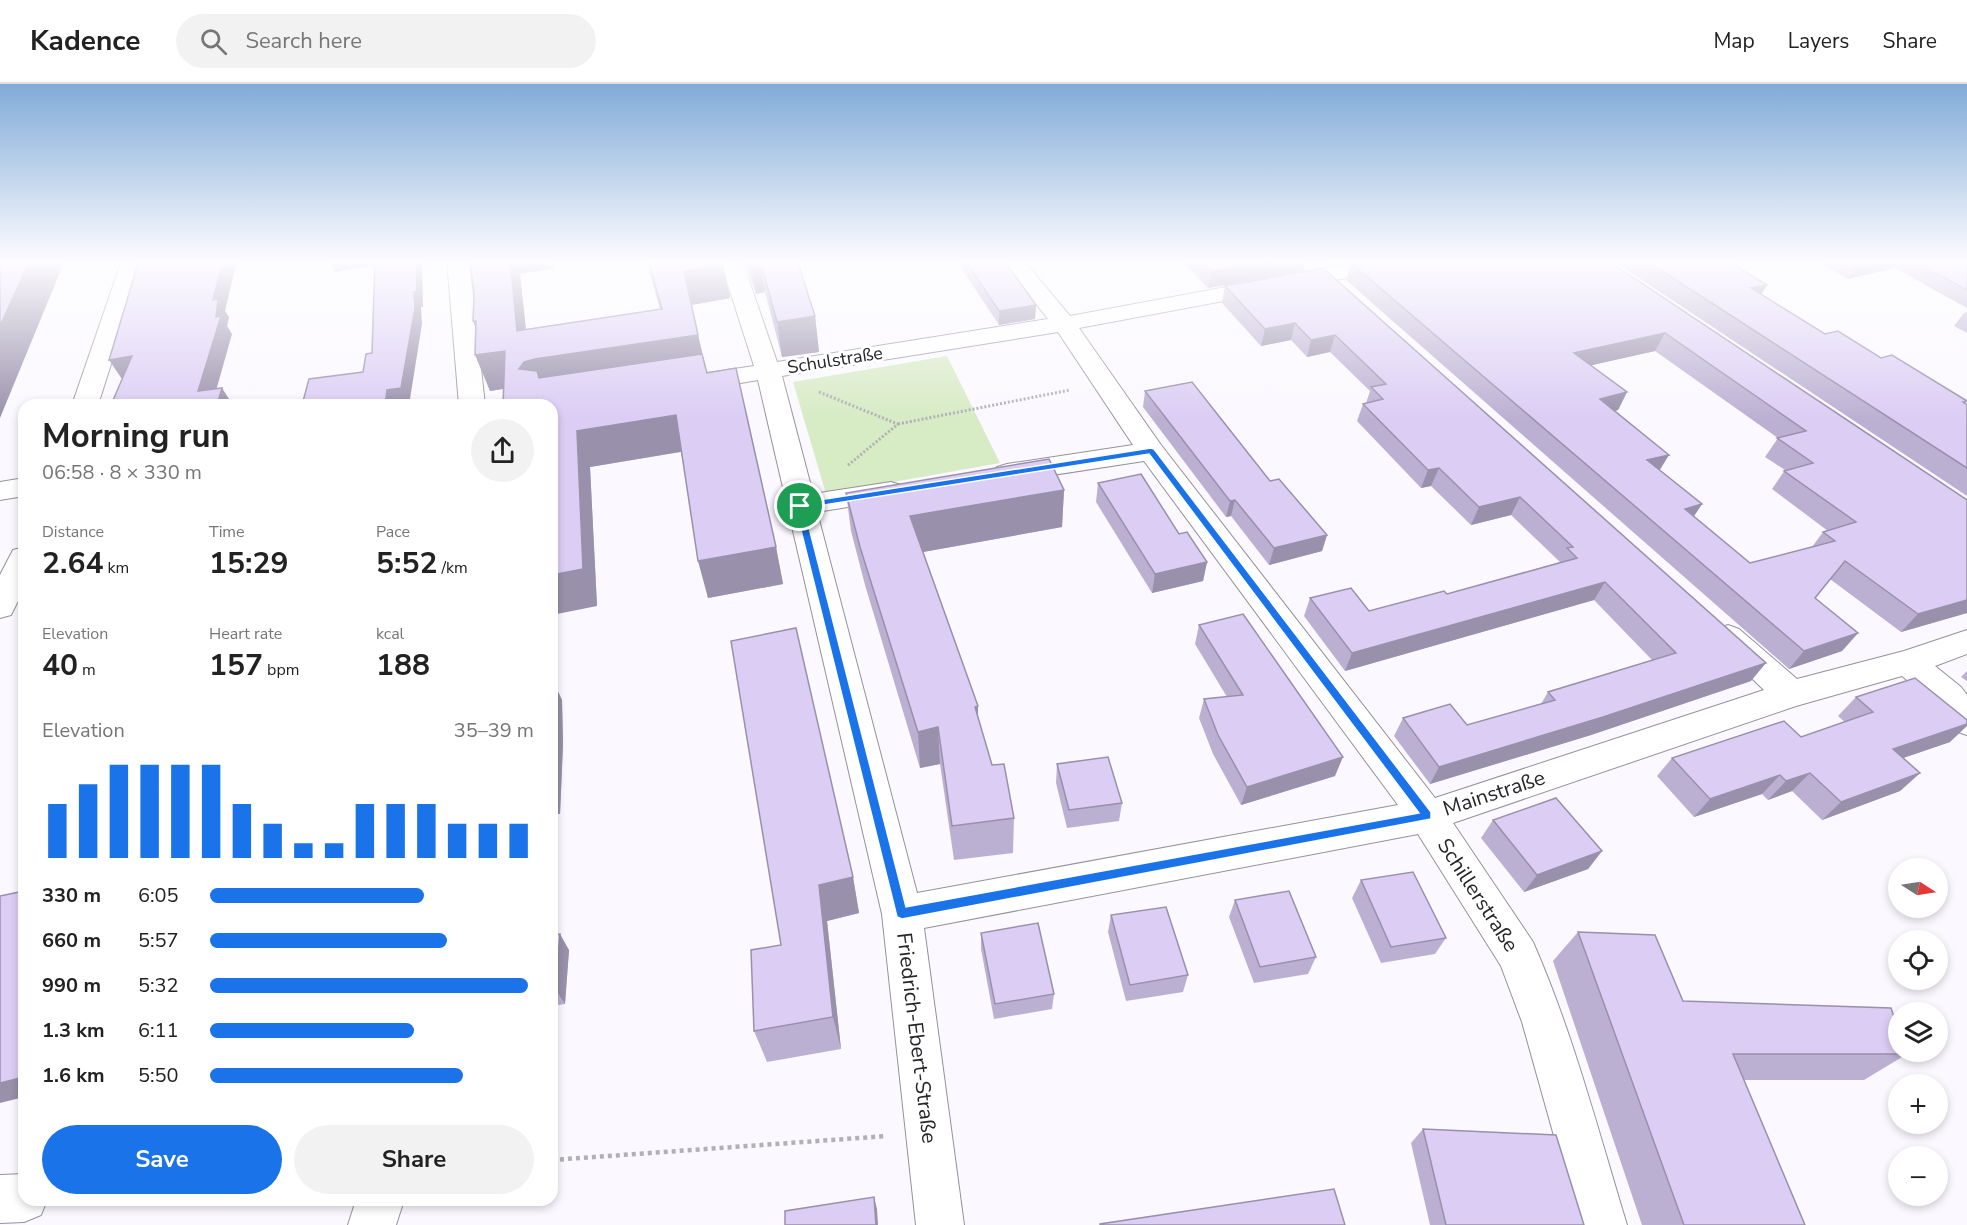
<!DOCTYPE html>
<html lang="en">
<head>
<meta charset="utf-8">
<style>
	body { margin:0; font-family:"Nunito Sans",sans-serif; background:#f2f2f2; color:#222; height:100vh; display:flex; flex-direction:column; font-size:22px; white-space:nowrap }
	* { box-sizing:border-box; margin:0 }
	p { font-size:20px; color:#767676 }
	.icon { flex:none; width:33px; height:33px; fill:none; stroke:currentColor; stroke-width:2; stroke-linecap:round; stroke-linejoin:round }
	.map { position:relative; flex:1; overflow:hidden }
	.drawer { position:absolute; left:18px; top:315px; width:540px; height:807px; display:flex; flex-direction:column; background:#fff; border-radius:18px; box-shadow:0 3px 9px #0003 }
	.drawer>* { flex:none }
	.needle { width:39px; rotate:102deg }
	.controls { position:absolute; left:1888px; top:774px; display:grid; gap:12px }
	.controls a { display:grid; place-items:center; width:60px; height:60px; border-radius:50%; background:#fff; box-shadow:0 3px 9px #0003; font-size:30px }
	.pin { position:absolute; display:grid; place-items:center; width:51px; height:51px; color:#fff; margin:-26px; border:3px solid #fff; border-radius:50%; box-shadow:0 2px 6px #0007 }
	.round { display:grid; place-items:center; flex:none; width:63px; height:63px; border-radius:32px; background:#f2f2f2 }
	.head { display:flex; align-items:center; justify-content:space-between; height:102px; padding:0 24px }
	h1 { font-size:33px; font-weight:700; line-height:45px }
	.stats { display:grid; grid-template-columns:repeat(3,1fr); gap:9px; height:102px; padding:6px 24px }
	.stats div { display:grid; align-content:center }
	.stats b { font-size:30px; font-weight:700 }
	.stats small { font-size:16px; font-weight:400 }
	.stats p { font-size:16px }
	.chart { height:168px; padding:12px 24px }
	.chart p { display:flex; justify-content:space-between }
	.chart svg { width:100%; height:108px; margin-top:6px; stroke:#1a73e8; stroke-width:6 }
	.primary-button { display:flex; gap:12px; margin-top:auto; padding:12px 24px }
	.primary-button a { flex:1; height:69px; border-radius:36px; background:#1a73e8; color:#fff; font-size:24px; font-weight:700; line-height:69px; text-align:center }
	.primary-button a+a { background:#f2f2f2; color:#222 }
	ul { padding:0 24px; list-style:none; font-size:20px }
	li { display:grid; grid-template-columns:96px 72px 1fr; align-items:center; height:45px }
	li i { height:15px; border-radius:8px; background:#1a73e8 }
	header { display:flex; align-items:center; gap:36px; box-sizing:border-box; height:84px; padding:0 30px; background:#fff; border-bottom:2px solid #e0e0e0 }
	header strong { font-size:28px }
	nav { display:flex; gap:33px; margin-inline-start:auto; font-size:21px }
	.search { width:420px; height:54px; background:#f2f2f2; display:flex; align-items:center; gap:15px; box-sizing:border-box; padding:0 21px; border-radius:33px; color:#767676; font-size:22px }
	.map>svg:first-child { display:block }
	.green { fill:#d7ebc5 }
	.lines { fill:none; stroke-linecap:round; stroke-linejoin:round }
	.street-casing { stroke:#95919b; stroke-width:2 }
	.path-far1 { stroke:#b2b0b6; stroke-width:3; stroke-dasharray:2 2; stroke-linecap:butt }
	.path { stroke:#b2b0b6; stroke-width:4.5; stroke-dasharray:4 4; stroke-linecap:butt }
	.street { fill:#fff; fill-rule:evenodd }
	.wall { fill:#bcb0d2; fill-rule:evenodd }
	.shaded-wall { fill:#9990ab }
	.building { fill:#dbcdf4; stroke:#9990ab; stroke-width:1.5; fill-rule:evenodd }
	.route { fill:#1a73e8; stroke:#fff; stroke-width:1.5; fill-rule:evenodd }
	.labels { text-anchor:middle; stroke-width:6; stroke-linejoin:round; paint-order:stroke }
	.far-street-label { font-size:18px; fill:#262529; stroke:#fff }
	.street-label { font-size:21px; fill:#262529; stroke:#fff }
</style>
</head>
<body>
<header>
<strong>Kadence</strong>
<div class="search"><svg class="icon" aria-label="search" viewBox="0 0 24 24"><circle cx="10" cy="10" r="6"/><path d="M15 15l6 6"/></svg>Search here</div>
<nav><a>Map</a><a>Layers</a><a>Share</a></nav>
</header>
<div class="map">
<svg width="1967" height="1141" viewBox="0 0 1967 1141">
	<rect width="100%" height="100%" fill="#fbf9ff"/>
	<!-- green -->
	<path class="green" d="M947,272L1000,379L826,410L793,298Z"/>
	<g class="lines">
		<defs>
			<g id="street">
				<path d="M122,176H144L98,321H72Z"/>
				<path d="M447,176H469L485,321H459Z"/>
				<path d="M720,176H742L777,278L1048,235L1001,176H1023L1070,232L1371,176H1416L1413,181L1405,183L1079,244L1161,361L1435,714L1764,606L1717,561L1712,553L1717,545L1728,541L1739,545L1797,595L1904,567L1967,546V570L1935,582L1961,603L1967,611V651L1955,647L1937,621L1902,592L1796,622L1453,739L1533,858C1573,949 1598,1046 1627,1141H1579L1522,938L1501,882L1418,750L924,844L964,1141H916L882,830L758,296L694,307L685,304L681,299L685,294L694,291L754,282ZM1058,248L1133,361L1007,380L997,383L993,389L997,395L1007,398L1144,377L1398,721L917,809L817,428L891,416L901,413L905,407L901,401L891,398L813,410L782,292Z"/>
				<path d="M24,394V412L0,416V398Z"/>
				<path d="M24,463V505L11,531L0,534V491L13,466Z"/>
				<path d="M24,1090V1116H47L41,1131L24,1138L0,1139V1091Z"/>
				<path d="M356,1116H404L396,1141H348Z"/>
			</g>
		</defs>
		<!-- street casing -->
		<use href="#street" class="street-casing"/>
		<!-- path-far1 -->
		<g class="path-far1">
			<path d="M819,308L898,340L847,382"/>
			<path d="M898,340L1070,306"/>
		</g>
		<!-- path -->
		<path class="path" d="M552,1076L887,1052"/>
		<!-- street -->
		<use href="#street" class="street"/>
	</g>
	<!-- wall -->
	<g class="wall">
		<path d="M470,176L554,184L520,190L526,245L660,225L646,176H722L730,214L691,221L707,289L776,463L783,500L708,514L681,368L590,383L597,522L504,305L490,307L476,246Z"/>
		<path d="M744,176H797L815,232L819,268L782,273L765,208L756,210Z"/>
		<path d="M956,176H1004L1036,221L1035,235L999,241Z"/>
		<path d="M1188,176H1305L1303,187L1208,204L1187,182Z"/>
		<path d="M1321,176H1360L1329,182Z"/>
		<path d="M1607,176L1967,416V529L1901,548L1830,495L1815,514L1858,549L1842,567L1789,585L1346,196L1351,179ZM1655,267L1778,354L1765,373L1785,386L1772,405L1828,447L1823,448L1812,463L1750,479L1694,432L1702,420L1660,386L1615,327L1618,326L1627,308L1591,281Z"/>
		<path d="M1612,176H1726L1761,210L1825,250L1881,274L1967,317L1965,320L1967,321V412Z"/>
		<path d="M1815,176H1967V224L1895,184L1848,195Z"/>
		<path d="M1323,184L1751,597L1591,651L1430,700L1394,652L1403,634L1467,641L1541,620L1548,608L1652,576L1594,516L1345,587L1304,532L1310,514L1369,527L1447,510L1560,478L1511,431L1471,441L1431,402L1421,404L1357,337L1363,320L1366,319L1370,307L1330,268L1307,273L1291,256L1261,262L1222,219L1225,202Z"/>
		<path d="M1967,228V249L1954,242L1964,229Z"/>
		<path d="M1145,307L1270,397L1327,451L1322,467L1269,481L1231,432L1226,433L1143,323Z"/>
		<path d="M1098,399L1179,450L1207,478L1203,497L1152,509L1096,418Z"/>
		<path d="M1064,406L1062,443L923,468L978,622V635L992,681L1014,734L1013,769L954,776L940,680L920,684L865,501L851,447L846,409Z"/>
		<path d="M1199,541L1335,692L1241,721L1213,670L1199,634L1204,615L1227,613L1195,560Z"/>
		<path d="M1967,587V597L1961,593Z"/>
		<path d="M552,599H554L562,616L563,660L560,730H558L553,851L569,866L565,920L552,922Z"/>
		<path d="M1856,613L1950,658L1903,674L1920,689L1900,707L1822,736L1792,707L1768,716L1762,710L1694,733L1657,692L1672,674L1801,653L1845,638L1838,632Z"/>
		<path d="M1057,680L1122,719L1119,737L1067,744L1056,699Z"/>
		<path d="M1493,736L1602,767L1588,785L1524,808L1481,754Z"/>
		<path d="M853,793L859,829L827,837L841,965L767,978L754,947L781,861Z"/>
		<path d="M1361,796L1446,854L1435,870L1381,879L1352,814Z"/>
		<path d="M1235,816L1316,873L1308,890L1254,899L1229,833Z"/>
		<path d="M1111,831L1188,891L1183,908L1126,917L1108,848Z"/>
		<path d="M1578,848L1683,917L1907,970L1864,996H1744L1805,1141H1642L1553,877Z"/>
		<path d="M981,849L1054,910L1052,925L994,935L981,865Z"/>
		<path d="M1423,1045L1584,1141H1430L1411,1059Z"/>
	</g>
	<!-- shaded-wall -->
	<g class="shaded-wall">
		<path d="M30,176H65L0,334V242Z"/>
		<path d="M223,176H237L225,227L229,233L227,242L232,250L212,321L198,307L216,233L213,216Z"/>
		<path d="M329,176H380L382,180L335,188Z"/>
		<path d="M416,176H428L422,177L423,223H421L422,240L409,321H385L387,306L414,208Z"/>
		<path d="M510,176H552L554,184L520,190L529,276L698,251L706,286L548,311L519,285Z"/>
		<path d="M750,176H759L765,208L756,210Z"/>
		<path d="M1273,176H1305L1303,187L1208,204L1211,187Z"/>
		<path d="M1330,176H1360L1329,182Z"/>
		<path d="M1884,176H1901L1895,184L1848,195L1856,182Z"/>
		<path d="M723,180L730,214L691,221L684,187Z"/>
		<path d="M1767,201L1757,218L1751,204Z"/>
		<path d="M1036,221L1035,235L999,241V227Z"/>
		<path d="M815,232L819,268L782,273L777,238Z"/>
		<path d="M473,237H476L505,267L519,302L490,307L475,271L485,270Z"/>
		<path d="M1295,239L1291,256L1261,262L1265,245Z"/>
		<path d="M1665,249L1655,267L1566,287L1574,269Z"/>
		<path d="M1335,251L1330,268L1307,273L1311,256Z"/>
		<path d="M132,272L145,290L122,295L109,276Z"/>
		<path d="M222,304L233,321H217Z"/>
		<path d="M1627,308L1618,326L1591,333L1600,315Z"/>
		<path d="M676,331L685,367L590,383L597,522L552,531V491L577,347Z"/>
		<path d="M1669,371L1658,389L1647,376Z"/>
		<path d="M1439,384L1431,402L1421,404L1428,386Z"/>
		<path d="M1064,406L1062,443L912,470L910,432Z"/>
		<path d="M1520,413L1511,431L1471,441L1479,423Z"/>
		<path d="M1235,416L1231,432L1226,433L1230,417Z"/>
		<path d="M1702,420L1690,438L1685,425Z"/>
		<path d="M1327,451L1322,467L1269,481L1274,464Z"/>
		<path d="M776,463L783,500L708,514L698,477Z"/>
		<path d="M1207,478L1203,497L1152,509L1155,490Z"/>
		<path d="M1605,498L1594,516L1345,587L1352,569Z"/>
		<path d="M1967,516V529L1901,548L1918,530Z"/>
		<path d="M1858,549L1842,567L1789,585L1804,567Z"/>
		<path d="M1766,579L1751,597L1591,651L1430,700L1439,683Z"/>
		<path d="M554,599L562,616L563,660L560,730H558L553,868L552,702Z"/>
		<path d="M978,622V658L975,623Z"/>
		<path d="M1967,640V642L1950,658L1874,684L1893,665Z"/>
		<path d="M938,643L940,680L920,684L918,648Z"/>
		<path d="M1343,673L1335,692L1241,721L1247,703Z"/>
		<path d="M1810,689L1792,707L1768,716L1786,697Z"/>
		<path d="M1920,689L1900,707L1822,736L1841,718Z"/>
		<path d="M1780,691L1762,710L1694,733L1710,715Z"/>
		<path d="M1602,767L1588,785L1524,808L1537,791Z"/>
		<path d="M853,793L859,829L827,837L841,965L833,933L819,801Z"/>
		<path d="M560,850L569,866L565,920L555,905Z"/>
		<path d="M24,993V1013L0,1019V999Z"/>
		<path d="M874,1113L877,1125L878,1141H876Z"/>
	</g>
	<!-- building -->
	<g class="building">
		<path d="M0,176H30L0,242Z"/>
		<path d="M139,176H223L213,216L218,215L216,233L221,232L198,307L222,304L217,321H111L132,272L109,276Z"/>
		<path d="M375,176H416L417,207L414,208L415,224L401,304L387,306L385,321H302L309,295L363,288L366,270L372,269Z"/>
		<path d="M470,176H510L517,247L662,225L648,176H722L723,180L684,187L698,251L535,275L524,278L519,285L537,287L539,294L702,270L707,289L736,284L776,463L698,477L676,331L577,347L583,485L552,491V321H503L505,267L475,271L476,237H473L474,210Z"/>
		<path d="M760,176H797L815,232L777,238Z"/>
		<path d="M965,176H1004L1036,221L999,227Z"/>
		<path d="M1200,176H1273L1211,187Z"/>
		<path d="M1369,176H1607L1967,416V516L1918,530L1845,477L1815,514L1858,549L1804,567L1351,179ZM1665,249L1806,347L1777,354L1813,379L1784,387L1856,438L1823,448L1835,457L1750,479L1685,425L1702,420L1647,376L1669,371L1600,315L1627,308L1574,269Z"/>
		<path d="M1645,176H1726L1767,201L1751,204L1825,250L1838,247L1881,274L1892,271L1967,317L1963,318L1967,321V384Z"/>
		<path d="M1845,176H1884L1856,182Z"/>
		<path d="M1912,176H1967V206Z"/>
		<path d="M1323,184L1766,579L1603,633L1439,683L1403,634L1450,620L1467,641L1555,616L1548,608L1676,569L1605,498L1352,569L1310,514L1351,504L1369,527L1444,507L1447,510L1577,474L1567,464L1573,463L1520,413L1479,423L1439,384L1428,386L1363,320L1383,315L1371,303L1386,300L1335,251L1311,256L1295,239L1265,245L1225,202Z"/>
		<path d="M1192,298L1270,397L1279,395L1327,451L1274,464L1235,416L1230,417L1145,307Z"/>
		<path d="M1049,375L1064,406L910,432L978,622L975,623L992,681L1004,680L1014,734L952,742L938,643L918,648L860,463L846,409Z"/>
		<path d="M1141,390L1179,450L1187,448L1207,478L1155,490L1098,399Z"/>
		<path d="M1243,530L1343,673L1247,703L1218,651L1204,615L1243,611L1199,541Z"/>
		<path d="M796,544L853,793L819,801L833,933L754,947L751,866L781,861L731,557Z"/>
		<path d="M1915,594L1967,636V640L1893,665L1920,689L1841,718L1810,689L1786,697L1780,691L1710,715L1672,674L1784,637L1801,653L1873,628L1856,613Z"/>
		<path d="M552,599H554L555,642L552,702Z"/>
		<path d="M1108,673L1122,719L1069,726L1057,680Z"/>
		<path d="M1556,714L1602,767L1537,791L1493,736Z"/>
		<path d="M1413,788L1446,854L1391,863L1361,796Z"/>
		<path d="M24,807V993L0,999V812Z"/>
		<path d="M1289,807L1316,873L1260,883L1235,816Z"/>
		<path d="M1166,823L1188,891L1130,901L1111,831Z"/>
		<path d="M1038,839L1054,910L995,920L981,849Z"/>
		<path d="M1578,848L1655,851L1683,917L1891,924L1899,947V968H1906L1907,970H1733L1805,1141H1684Z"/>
		<path d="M560,850L555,905L552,906V851Z"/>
		<path d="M1423,1045L1556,1051L1584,1141H1446Z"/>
		<path d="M1334,1105L1345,1141H1100V1140Z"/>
		<path d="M874,1113L876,1141H785V1127Z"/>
	</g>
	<!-- sky -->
	<linearGradient id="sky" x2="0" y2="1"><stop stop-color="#81abd8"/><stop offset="0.53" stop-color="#fdfcff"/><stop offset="1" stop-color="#fdfcff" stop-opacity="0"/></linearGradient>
	<rect width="1967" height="335" fill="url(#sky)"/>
	<!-- route -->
	<path class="route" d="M1151,364L1154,365L1431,728V735L902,835L897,833L795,422L800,419ZM1149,370L1419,729L906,823L804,424Z"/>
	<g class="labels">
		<!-- far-street labels -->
		<g class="far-street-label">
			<text transform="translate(835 276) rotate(-9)" y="6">Schulstraße</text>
		</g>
		<!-- street labels -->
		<g class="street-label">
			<text transform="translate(1494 709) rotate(-18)" y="7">Mainstraße</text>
			<text transform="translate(1478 811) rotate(57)" y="7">Schillerstraße</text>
			<text transform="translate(917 954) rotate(83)" y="7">Friedrich-Ebert-Straße</text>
		</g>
	</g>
</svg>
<div class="controls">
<a><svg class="needle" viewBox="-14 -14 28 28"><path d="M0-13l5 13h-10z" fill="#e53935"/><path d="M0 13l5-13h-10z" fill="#767676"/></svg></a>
<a><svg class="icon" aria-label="locate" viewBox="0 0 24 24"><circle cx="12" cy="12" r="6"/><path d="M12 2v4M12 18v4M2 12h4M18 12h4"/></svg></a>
<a><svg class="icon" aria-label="layers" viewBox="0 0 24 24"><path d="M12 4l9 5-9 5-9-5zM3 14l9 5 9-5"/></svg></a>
<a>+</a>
<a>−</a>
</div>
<div class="pin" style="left:800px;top:422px;background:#1e9e55"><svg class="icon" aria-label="arrive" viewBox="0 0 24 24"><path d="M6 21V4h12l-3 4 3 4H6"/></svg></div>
<section class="drawer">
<div class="head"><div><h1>Morning run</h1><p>06:58 · 8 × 330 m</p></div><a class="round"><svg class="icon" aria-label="share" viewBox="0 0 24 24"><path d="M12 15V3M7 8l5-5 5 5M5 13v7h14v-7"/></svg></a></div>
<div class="stats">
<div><p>Distance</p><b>2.64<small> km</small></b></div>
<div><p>Time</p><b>15:29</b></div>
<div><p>Pace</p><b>5:52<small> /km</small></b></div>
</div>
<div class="stats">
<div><p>Elevation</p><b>40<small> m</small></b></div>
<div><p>Heart rate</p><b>157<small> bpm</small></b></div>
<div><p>kcal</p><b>188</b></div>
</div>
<div class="chart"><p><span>Elevation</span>35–39 m</p>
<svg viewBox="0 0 160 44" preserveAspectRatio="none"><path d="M5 44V22M15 44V14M25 44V6M35 44V6M45 44V6M55 44V6M65 44V22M75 44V30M85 44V38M95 44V38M105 44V22M115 44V22M125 44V22M135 44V30M145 44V30M155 44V30"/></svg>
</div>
<ul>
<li><b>330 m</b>6:05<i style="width:66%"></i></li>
<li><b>660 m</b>5:57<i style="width:73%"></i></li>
<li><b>990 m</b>5:32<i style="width:98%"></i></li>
<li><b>1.3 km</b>6:11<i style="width:63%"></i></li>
<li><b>1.6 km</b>5:50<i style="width:78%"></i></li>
</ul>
<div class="primary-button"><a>Save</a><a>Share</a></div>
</section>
</div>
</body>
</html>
